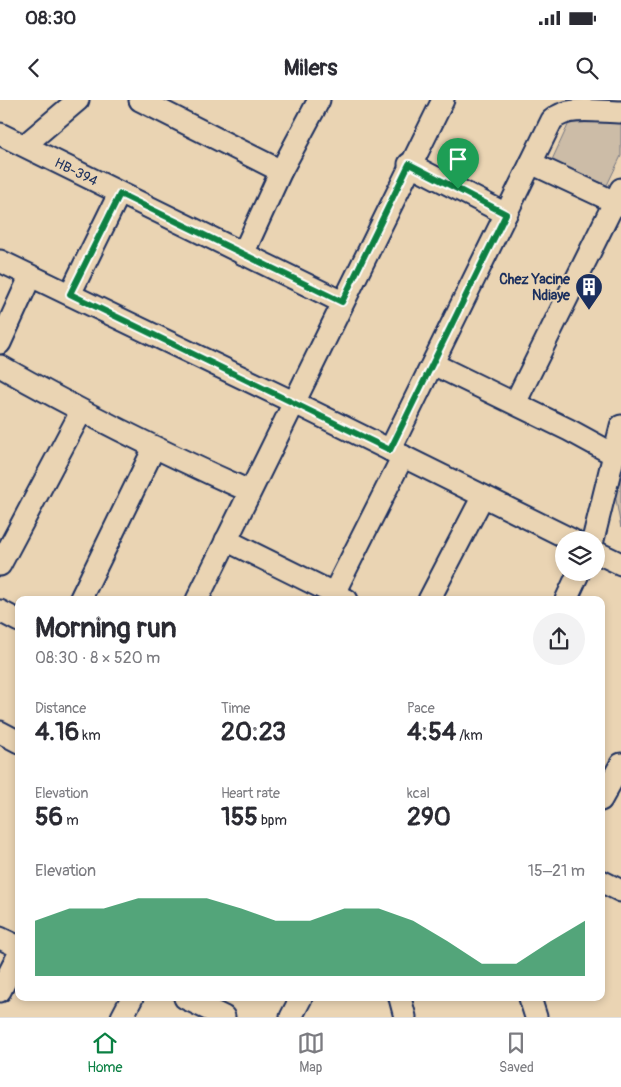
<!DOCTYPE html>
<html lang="en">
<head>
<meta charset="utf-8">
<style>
	body { margin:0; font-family:Pangolin,sans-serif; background:#f2f2f3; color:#2b2b33; height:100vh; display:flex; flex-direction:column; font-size:19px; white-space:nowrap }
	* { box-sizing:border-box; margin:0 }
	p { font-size:16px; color:#7c7c81 }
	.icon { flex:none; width:28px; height:28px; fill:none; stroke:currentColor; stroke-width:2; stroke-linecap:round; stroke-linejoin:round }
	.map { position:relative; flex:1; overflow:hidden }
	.sheet { position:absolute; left:15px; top:496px; width:590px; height:405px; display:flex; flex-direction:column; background:#fff; border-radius:10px; box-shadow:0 2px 8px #0003 }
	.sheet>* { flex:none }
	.controls { position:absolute; left:555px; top:431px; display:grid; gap:10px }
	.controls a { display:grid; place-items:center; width:50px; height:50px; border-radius:50%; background:#fff; box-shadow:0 2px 8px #0003; font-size:25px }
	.pin { position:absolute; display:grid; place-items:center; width:42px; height:42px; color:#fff; margin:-51px -21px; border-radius:50% 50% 50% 0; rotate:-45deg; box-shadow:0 0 5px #0007 }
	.pin .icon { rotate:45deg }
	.round { display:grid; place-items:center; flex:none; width:52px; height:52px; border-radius:26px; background:#f2f2f3 }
	.headline { display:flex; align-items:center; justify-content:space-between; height:85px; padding:0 20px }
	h1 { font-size:28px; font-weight:800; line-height:38px }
	.stats { display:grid; grid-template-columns:repeat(3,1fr); gap:8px; height:85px; padding:5px 20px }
	.stats div { display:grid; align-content:center }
	.stats b { font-size:25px; font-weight:800 }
	.stats small { font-size:14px; font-weight:400 }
	.stats p { font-size:14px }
	.chart { height:140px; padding:10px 20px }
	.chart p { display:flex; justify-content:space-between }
	.chart svg { width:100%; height:90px; margin-top:5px; fill:#0b8043; opacity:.7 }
	.status { display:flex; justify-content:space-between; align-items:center; height:35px; padding:0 25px; background:#fff; direction:ltr }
	.status svg { height:14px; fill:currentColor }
	header { display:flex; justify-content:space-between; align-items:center; height:65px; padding:0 20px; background:#fff; font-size:22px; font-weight:800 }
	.tabs { display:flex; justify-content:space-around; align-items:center; height:70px; border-top:1px solid #e1e1e2; background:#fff; font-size:14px; color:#7c7c81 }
	.tabs a { display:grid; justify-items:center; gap:2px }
	.tabs .current { color:#0b8043 }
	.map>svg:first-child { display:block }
	.green { fill:#ccbca7; stroke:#747682 }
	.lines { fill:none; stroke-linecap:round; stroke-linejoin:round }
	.minor-casing { stroke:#1b2f5e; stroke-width:25 }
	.minor { stroke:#ead4b3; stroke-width:21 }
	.route-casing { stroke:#fff; stroke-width:10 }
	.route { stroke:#0b8043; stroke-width:6 }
	.labels { text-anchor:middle; stroke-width:4; stroke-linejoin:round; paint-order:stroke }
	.street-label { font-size:14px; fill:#1b2f5e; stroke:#ead4b3 }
	.poi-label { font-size:14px; font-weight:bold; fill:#1b2f5e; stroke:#ead4b3; text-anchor:end }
</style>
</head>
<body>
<div class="status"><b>08:30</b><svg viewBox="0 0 49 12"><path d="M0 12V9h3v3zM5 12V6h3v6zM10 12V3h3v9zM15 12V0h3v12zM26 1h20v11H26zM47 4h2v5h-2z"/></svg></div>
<header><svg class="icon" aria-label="back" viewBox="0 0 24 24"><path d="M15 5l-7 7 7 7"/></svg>Milers<svg class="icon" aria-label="search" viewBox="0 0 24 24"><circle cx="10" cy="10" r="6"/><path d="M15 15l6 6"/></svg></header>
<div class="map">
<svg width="621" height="917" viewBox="0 0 621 917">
	<rect width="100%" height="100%" fill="#ead4b3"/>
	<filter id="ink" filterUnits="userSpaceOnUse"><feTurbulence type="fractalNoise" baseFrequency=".02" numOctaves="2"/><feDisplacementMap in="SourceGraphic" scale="10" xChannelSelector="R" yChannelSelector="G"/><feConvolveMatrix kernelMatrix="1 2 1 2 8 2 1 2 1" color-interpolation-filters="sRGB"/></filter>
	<g filter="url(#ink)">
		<!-- green -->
		<g class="green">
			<path d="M621,22V56L607,85L551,62L569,23Z"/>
			<path d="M621,345V428L612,377Z"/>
		</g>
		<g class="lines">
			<defs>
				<g id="minor">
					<path d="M140,0L281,71"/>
					<path id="s1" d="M0,34L342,202"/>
					<path d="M25,45L78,0"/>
					<path d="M531,63L621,105"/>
					<path d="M409,64L506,114"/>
					<path d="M243,154L281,71L319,0"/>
					<path d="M0,161L293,302L572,440"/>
					<path d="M70,194L119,94"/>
					<path d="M0,243L30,177"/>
					<path d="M433,264L569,330L613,354"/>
					<path d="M0,266C81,312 164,353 249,391"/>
					<path d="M515,303L621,89"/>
					<path d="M390,350L552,20C569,5 599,12 621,12"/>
					<path d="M226,440L347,500"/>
					<path d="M593,440L621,326"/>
					<path d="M596,452L621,464"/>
					<path d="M0,465L81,312"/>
					<path d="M334,493L403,356"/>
					<path d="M80,500L154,348"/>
					<path d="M197,500L443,0"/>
					<path d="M429,500L483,396"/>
					<path d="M566,500L579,472"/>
					<path d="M0,511L19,521"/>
					<path d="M0,632L19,642"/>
					<path d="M601,700L621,664"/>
					<path d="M601,781L621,791"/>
					<path d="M0,838L19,847"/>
					<path d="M0,891L19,854"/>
					<path d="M185,898L224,917"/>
					<path d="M400,898L405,917"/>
					<path d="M530,898L536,917"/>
					<path d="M122,917L132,898"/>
					<path d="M291,917L301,898"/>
				</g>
			</defs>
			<!-- minor casing -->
			<use href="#minor" class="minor-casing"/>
			<!-- minor -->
			<use href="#minor" class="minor"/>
		</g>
	</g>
	<g class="lines" filter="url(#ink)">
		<defs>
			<path id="route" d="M409,64L506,114L390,350L70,194L120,94L342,202Z"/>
		</defs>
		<!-- route casing -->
		<use href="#route" class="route-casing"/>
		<!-- route -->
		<use href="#route" class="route"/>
	</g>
	<!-- icons -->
	<defs>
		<symbol id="building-pin" viewBox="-11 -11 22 30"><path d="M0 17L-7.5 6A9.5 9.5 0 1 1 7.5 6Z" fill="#1b2f5e" stroke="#ead4b3"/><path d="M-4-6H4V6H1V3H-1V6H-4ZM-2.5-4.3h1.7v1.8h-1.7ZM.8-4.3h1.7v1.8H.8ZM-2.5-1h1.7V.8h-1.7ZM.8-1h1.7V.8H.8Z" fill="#fff"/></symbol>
	</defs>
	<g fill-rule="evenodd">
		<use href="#building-pin" x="573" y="171" width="32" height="43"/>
	</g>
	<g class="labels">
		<!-- street labels -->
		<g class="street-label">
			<text dy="5" stroke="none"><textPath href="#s1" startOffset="85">HB-394</textPath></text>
		</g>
		<!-- poi labels -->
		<g class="poi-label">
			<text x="570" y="184">Chez Yacine<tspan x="570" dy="16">Ndiaye</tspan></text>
		</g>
	</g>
</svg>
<div class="controls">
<a><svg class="icon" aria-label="layers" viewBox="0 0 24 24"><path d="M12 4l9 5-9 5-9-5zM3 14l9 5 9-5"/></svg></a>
</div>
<div class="pin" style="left:458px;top:89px;background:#1e9e55"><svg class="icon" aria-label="arrive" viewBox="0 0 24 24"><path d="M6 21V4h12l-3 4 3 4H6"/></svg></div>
<section class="sheet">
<div class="headline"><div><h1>Morning run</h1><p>08:30 · 8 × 520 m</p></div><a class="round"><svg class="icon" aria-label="share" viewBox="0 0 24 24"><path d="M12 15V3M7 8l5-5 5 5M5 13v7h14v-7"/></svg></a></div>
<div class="stats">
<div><p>Distance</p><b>4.16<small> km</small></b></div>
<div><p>Time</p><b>20:23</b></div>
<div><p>Pace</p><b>4:54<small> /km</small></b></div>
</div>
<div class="stats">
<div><p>Elevation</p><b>56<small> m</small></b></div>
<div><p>Heart rate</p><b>155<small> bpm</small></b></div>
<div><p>kcal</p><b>290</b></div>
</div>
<div class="chart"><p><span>Elevation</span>15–21 m</p>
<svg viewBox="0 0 160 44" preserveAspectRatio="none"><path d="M0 44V17L10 11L20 11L30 6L40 6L50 6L60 11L70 17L80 17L90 11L100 11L110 17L120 27L130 38L140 38L150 27L160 17V44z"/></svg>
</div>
</section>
</div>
<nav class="tabs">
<a class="current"><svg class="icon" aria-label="home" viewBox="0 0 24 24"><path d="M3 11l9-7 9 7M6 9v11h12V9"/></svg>Home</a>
<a><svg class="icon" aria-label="map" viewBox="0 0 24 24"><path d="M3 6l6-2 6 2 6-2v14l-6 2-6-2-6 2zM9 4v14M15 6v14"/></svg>Map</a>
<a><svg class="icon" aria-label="saved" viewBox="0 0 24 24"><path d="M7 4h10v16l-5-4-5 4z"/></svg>Saved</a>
</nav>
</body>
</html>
